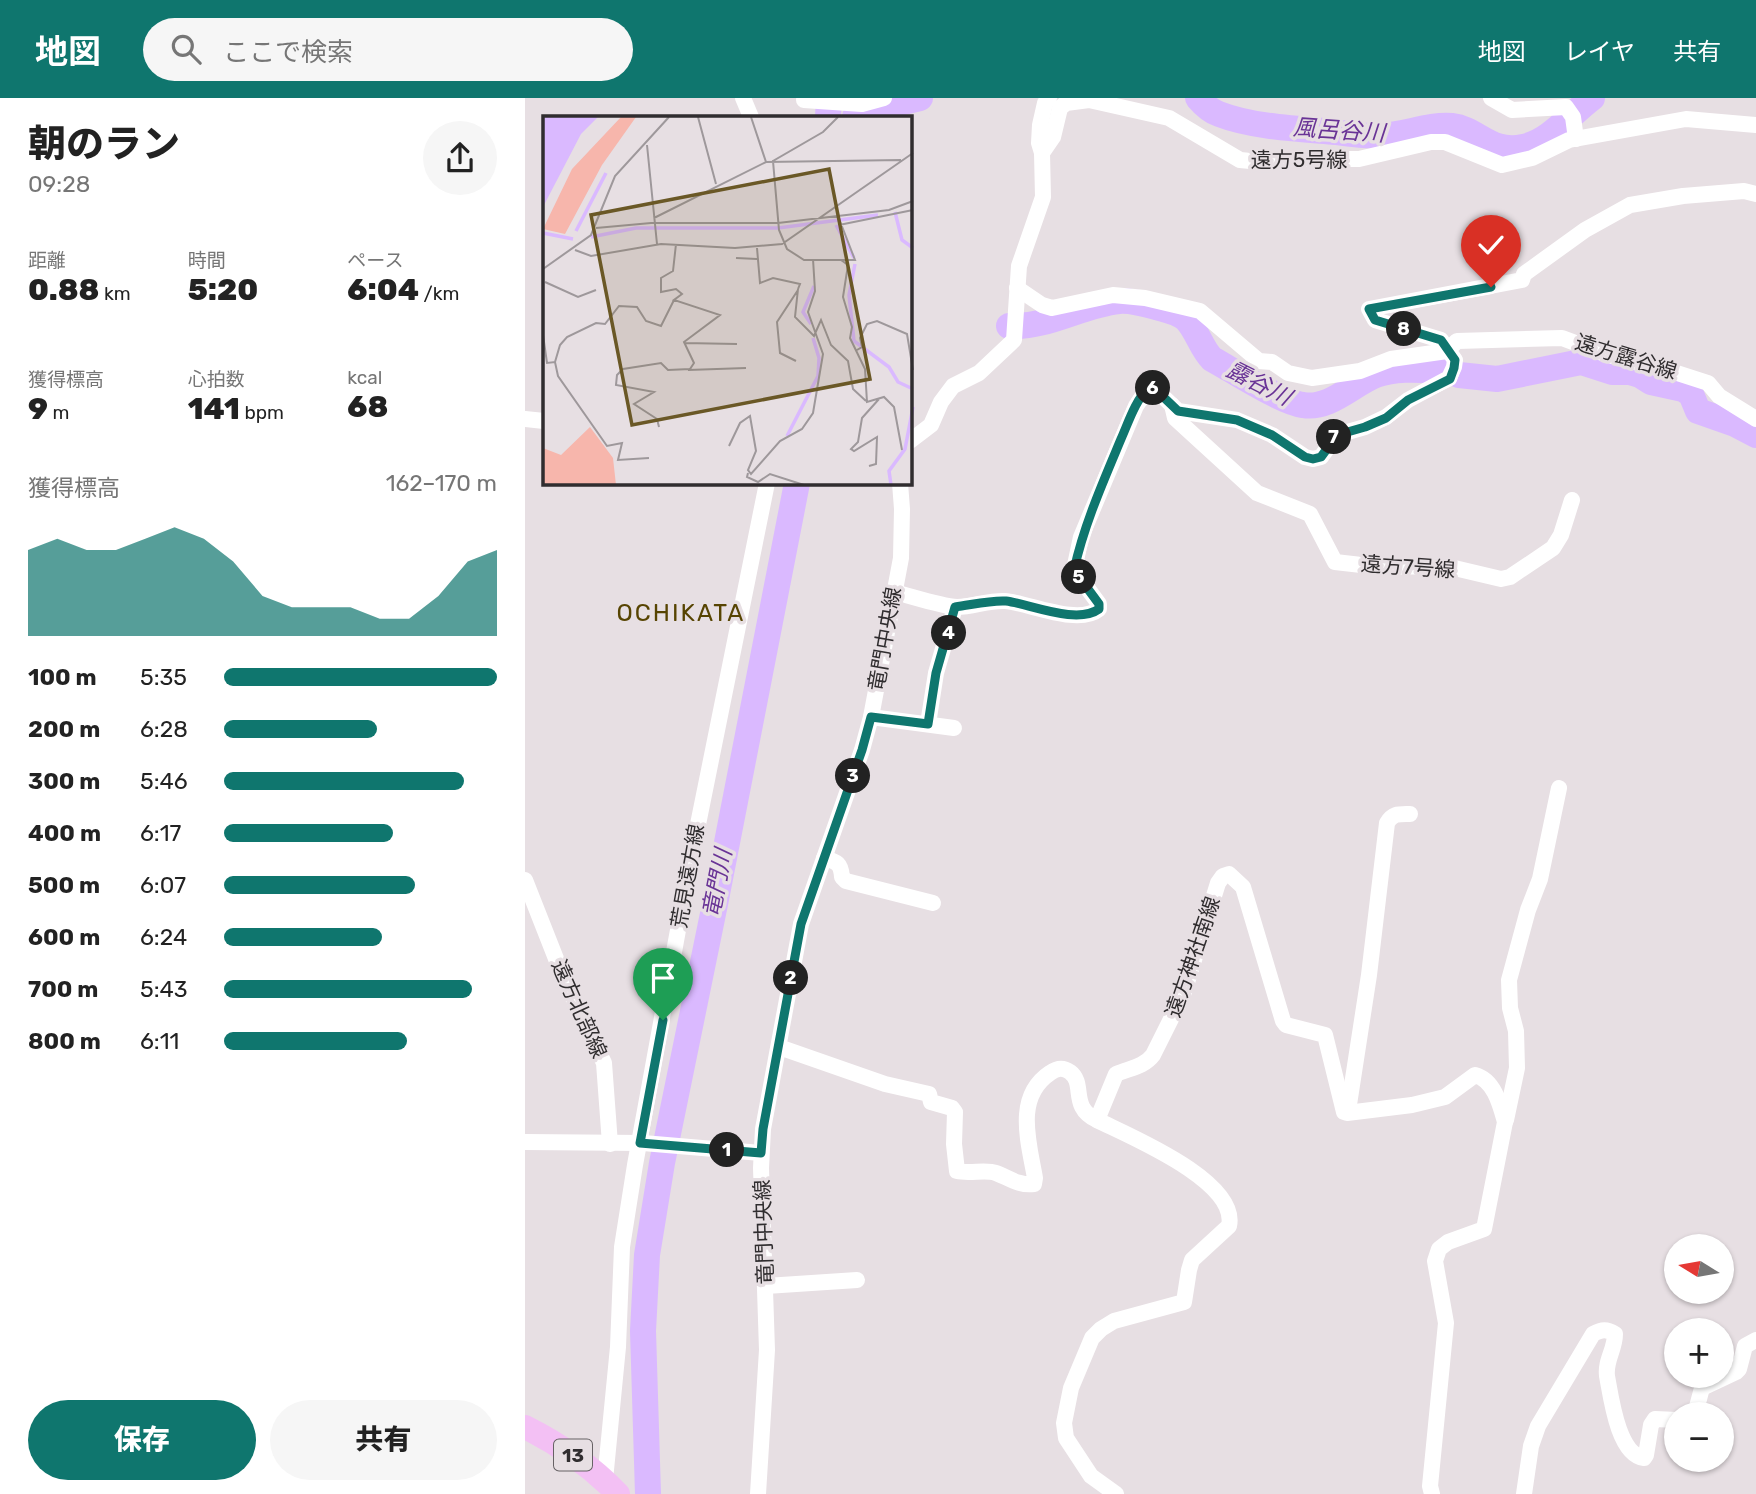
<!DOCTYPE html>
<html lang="ja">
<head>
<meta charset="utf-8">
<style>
	body { margin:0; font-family:Rubik,"Noto Sans JP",sans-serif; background:#f6f6f6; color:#222; height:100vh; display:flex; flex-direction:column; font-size:26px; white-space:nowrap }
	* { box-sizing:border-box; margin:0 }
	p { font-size:23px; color:#767676 }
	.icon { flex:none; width:38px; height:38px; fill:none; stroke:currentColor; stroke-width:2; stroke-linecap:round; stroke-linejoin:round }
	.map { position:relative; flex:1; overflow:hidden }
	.details { display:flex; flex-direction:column; background:#fff; width:525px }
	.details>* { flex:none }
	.needle { width:46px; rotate:281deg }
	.buttons { position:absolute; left:1139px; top:1136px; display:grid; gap:14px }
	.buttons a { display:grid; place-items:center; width:70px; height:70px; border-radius:50%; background:#fff; box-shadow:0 2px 5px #0004; font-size:35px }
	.pin { position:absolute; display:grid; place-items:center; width:60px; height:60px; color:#fff; margin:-72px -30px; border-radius:50% 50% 50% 0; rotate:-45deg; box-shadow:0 0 7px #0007 }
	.pin .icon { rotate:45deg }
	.km { position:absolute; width:35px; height:35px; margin:-18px; border-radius:50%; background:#222; color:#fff; font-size:19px; line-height:35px; text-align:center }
	.round { display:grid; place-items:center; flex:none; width:74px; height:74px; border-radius:37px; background:#f6f6f6 }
	.summary { display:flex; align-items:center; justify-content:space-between; height:119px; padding:0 28px }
	h1 { font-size:38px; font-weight:800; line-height:52px }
	.figures { display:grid; grid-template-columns:repeat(3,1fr); gap:10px; height:119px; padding:7px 28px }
	.figures div { display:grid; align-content:center }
	.figures b { font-size:30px; font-weight:800 }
	.figures small { font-size:19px; font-weight:400 }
	.figures p { font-size:19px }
	.chart { height:196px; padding:14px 28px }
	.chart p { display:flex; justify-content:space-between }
	.chart svg { width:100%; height:126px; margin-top:7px; fill:#0f766e; opacity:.7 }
	.primary-button { display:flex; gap:14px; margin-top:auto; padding:14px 28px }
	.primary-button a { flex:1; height:80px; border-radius:42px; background:#0f766e; color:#fff; font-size:28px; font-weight:800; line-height:80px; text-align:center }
	.primary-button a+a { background:#f6f6f6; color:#222 }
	ul { padding:0 28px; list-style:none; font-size:23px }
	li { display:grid; grid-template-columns:112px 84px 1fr; align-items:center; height:52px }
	li i { height:18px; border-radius:9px; background:#0f766e }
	header { display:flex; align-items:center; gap:42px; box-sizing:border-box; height:98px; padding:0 35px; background:#0f766e; color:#fff }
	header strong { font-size:33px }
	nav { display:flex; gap:38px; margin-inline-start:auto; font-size:24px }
	.search { width:490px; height:63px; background:#f6f6f6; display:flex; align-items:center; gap:18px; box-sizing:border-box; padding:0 24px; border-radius:38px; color:#767676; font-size:26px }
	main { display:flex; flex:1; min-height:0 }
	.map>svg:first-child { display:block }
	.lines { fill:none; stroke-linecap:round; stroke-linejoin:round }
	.river { stroke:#dab9ff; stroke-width:26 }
	.street { stroke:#fff; stroke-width:16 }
	.primary { stroke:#f3c0f4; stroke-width:24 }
	.route-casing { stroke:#fff; stroke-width:14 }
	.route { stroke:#0f766e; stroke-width:9 }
	.labels { text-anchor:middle; stroke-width:7; stroke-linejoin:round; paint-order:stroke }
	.shield { fill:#e7dfe3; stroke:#676265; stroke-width:2 }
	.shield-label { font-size:19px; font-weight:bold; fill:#302d2f }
	.street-label { font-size:21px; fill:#302d2f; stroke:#e7dfe3 }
	.water-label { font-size:23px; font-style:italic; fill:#693396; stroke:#e7dfe3 }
	.quarter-label { font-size:24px; letter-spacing:2px; fill:#574402; stroke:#e7dfe3 }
	.inset-river { fill:none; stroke:#dab9ff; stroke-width:3.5 }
	.inset-road { fill:none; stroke:#9e989b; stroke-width:2 }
	.view { fill:#6a5826; fill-opacity:0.15; stroke:#6a5826; stroke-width:3.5 }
	.inset-edge { fill:none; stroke:#302d2f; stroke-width:3.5 }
</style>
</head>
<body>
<header>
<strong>地図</strong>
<div class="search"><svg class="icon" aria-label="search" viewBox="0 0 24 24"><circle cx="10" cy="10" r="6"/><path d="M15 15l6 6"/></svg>ここで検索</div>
<nav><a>地図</a><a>レイヤ</a><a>共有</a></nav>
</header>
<main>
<section class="details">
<div class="summary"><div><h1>朝のラン</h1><p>09:28</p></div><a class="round"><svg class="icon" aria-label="share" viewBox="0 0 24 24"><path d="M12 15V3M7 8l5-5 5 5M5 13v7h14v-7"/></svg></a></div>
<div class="figures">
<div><p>距離</p><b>0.88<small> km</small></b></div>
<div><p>時間</p><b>5:20</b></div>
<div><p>ペース</p><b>6:04<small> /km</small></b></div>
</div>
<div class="figures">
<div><p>獲得標高</p><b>9<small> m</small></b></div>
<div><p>心拍数</p><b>141<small> bpm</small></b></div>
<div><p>kcal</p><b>68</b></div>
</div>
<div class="chart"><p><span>獲得標高</span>162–170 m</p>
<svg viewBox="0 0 160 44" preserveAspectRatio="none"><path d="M0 44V14L10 10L20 14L30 14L40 10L50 6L60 10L70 18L80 30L90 34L100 34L110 34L120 38L130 38L140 30L150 18L160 14V44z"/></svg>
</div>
<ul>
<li><b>100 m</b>5:35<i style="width:100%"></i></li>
<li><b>200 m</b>6:28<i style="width:56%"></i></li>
<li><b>300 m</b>5:46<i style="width:88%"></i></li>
<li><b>400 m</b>6:17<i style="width:62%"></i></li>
<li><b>500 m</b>6:07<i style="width:70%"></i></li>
<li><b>600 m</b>6:24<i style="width:58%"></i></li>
<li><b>700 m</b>5:43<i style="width:91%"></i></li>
<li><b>800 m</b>6:11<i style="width:67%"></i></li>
</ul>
<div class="primary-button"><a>保存</a><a>共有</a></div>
</section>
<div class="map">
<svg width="1231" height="1396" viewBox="0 0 1231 1396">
	<rect width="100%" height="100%" fill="#e7dfe3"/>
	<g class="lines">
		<!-- river -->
		<g class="river">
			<path d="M673,0C679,7 685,13 694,16C727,29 774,31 810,34C824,36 839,38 853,38C878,38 902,26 927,28C953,31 965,56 998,49C1026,43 1044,17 1067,0"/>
			<path d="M303,19L304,0"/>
			<path d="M330,19L335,14L395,0"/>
			<path d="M484,228C523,230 556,207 594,203C605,202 620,206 631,209C641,212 653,214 661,221C672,232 676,250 687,261C709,273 756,304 778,307C804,312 828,286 851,277C872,269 898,272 920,273"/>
			<path d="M934,277L972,281L1056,264L1087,274H1105L1115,277L1126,284L1158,291L1166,296L1173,313L1210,326L1231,337"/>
			<path d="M123,1396L118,1233L122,1157L137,1065L191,801L272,385"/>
		</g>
		<!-- street -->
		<g class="street">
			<path d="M218,0L226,19"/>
			<path d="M966,0L987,12L1041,9L1048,19L1051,41"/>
			<path d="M279,2L337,6L359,0"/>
			<path d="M517,55L528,39L535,10L541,5L564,2L644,20L715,62L736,64L762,61H834L906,44H920L977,67L1007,60L1044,42L1161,21L1231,27"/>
			<path d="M492,190L517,207L527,210L588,197L620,200L675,213L734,263L747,264L763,275L787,280L835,273L866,261L922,253L932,243L1037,240L1080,256L1152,275L1183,285L1194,298L1231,321"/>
			<path d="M647,307L650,320L732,395L785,416L810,464L854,469L921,468L976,481L985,479L1028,450L1036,437L1047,402"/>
			<path d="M0,321L19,323"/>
			<path d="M385,343L406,327L416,304L428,288L454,275L489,242L494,168L518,99L517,55L514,45L515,27L520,5L524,0"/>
			<path d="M369,494C386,498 415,508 432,509C448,509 464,502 480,503C504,505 553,528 574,511V506L549,472L556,439L611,308L624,289L629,290L653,313L712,322L747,337L780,359L788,361L796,359L812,337L840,329L861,319L883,302L924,280L929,269L930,262L916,242L850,222L844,211L997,182L999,176L1060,132L1105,107L1158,98L1219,93L1231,96"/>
			<path d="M346,619L429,630"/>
			<path d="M403,626L411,575L430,509"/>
			<path d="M299,760C312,764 316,765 317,779L321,783L408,805"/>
			<path d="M0,782L39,881L79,965L85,1046"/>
			<path d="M254,949L360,986L404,996L406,1004L427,1010L430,1014L429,1046L432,1073C445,1076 461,1071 471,1075C484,1080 494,1088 509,1086L510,1080C504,1045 489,999 525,975C532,970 538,969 545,974C561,986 544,1009 572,1022L591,976C605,970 619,969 628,957L658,897L693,785L698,778L704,776L718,789L758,923L761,927L800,937L819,1014L822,1015L887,1007L920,999L950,977C969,982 975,1006 980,1024L959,1131L923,1144L914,1151L910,1163L921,1225L905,1388L907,1396"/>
			<path d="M823,1013L844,877L862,725C868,715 874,716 885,716"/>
			<path d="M572,1022C604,1038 714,1083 704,1128L667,1162L664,1172L659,1204L589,1223L576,1231L567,1240L546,1290L539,1325L541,1340L566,1378L591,1396"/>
			<path d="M981,1022L992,970L991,933L985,910L984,882L1003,812L1015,781L1034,690"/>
			<path d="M0,1044L118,1045L236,1055"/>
			<path d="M241,1188L332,1182"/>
			<path d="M1170,1316L1177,1290L1211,1274L1214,1271L1220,1248L1231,1242"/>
			<path d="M80,1382L93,1249L97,1149L110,1067L166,761L242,385"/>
			<path d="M233,1396L242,1252L236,1070L238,1031L276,826L337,652L346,619L376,460L377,411L375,385"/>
			<path d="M999,1396L1006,1348L1013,1328L1068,1236C1077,1231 1082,1231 1090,1236C1090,1252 1080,1262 1082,1278C1086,1299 1093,1357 1119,1360L1121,1357L1126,1327L1130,1321L1152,1322"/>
		</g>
		<!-- primary -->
		<path class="primary" d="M0,1329C34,1346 66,1368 93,1396"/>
	</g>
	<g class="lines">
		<defs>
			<path id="route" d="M138,922L115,1045L236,1055L238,1031L276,826L337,652L346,619L403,626L411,575L430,509C446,507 465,502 481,503C505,506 552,527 574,511V506L549,472C559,427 578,384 596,341C604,323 610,303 624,289L629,290L653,313L712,322L747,337L780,359L788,361L796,359L812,337L840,329L861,320L883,302L925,281L929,270L930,262L916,242L850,222L844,211L966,189"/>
		</defs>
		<!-- route casing -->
		<use href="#route" class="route-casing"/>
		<!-- route -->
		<use href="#route" class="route"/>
	</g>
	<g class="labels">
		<!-- shield labels -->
		<rect class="shield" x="29" y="1341.5" width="38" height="31" rx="5"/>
		<g class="shield-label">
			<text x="48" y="1364">13</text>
		</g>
		<!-- street labels -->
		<g class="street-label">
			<text x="774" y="69">遠方5号線</text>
			<text transform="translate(1101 259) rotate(17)" y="7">遠方露谷線</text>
			<text transform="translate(883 469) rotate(4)" y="7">遠方7号線</text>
			<text transform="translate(360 541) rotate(-80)" y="7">竜門中央線</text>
			<text transform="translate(163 778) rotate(-80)" y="7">荒見遠方線</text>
			<text transform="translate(668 859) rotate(-71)" y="7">遠方神社南線</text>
			<text transform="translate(54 911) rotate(66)" y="7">遠方北部線</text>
			<text transform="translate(239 1134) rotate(-92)" y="7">竜門中央線</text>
		</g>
		<!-- water labels -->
		<g class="water-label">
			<text transform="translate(814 32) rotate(4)" y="8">風呂谷川</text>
			<text transform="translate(734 285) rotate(27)" y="8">露谷川</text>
			<text transform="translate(192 785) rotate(-79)" y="8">竜門川</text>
		</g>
		<!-- quarter labels -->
		<g class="quarter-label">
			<text x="156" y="523">OCHIKATA</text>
		</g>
	</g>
	<!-- overview -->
	<g transform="translate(18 18)">
		<rect width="369" height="369" fill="#e7dfe3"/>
		<path d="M78,1H93L59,49L22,118L0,113L29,53Z" fill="#f7b6ac"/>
		<path d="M47,311L70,342L73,369H0V332L18,339Z" fill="#f7b6ac"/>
		<path d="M0,1H55L38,18L0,91Z" fill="#dab9ff"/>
		<path class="inset-river" d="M352,96L359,124L370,132M293,109L311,142M33,115L63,57M0,117L30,123M48,121L93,112H235L335,99M312,148L306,179L311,225L346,251L355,266L370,273M268,208L260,196L271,170M244,320L275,260L276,242L270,222M348,369L346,355L362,333L370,291"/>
		<path class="inset-road" d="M155,1L173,68M208,1L223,46M104,29L114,128M295,100L312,144H261L244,133L236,114L230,45L280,16L295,1M111,102L223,46L358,44M296,109L370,94M53,112L108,107H235L346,94L370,85M214,132L217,167L230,162L257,168L255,173M32,134L48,140L118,128L192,132L239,128L370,37M193,142L214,143M298,144L305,149L300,181L309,211L307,222L322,253L324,286L341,281L351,291L359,334M0,153L48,119L72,60L126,1M2,166L35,181L53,174M255,173L252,201L271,220L278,204L288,229L305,245L310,273L323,285M0,219L4,247L12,246L15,260L64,330L79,327L75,344L106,342M141,227L194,228M314,234L319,231L317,222L324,208L334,205L364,218L370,254M253,245L237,237L234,206L255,174M12,246L17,229L24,221L53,207L62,208L76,190L94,191L103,205L118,210L131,184M145,254L203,252M116,311L114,303L91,288L111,276L73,269L74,259L80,253L118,247L125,254L147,253L151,247L141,226L177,199L131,184L139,178L133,173L118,176V162L130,155L133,128M186,330L197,307L207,300L213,335L205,354L208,358L237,325L259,313L270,297L280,238L265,196L272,175L270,143M326,350L333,348L334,321L311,335L308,333L315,326L319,302L336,283M205,357L204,361L215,366L227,358L261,369"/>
		<path class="view" d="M286,53L327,263L89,309L48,99Z"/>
		<rect width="369" height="369" class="inset-edge"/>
	</g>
</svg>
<div class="buttons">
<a><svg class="needle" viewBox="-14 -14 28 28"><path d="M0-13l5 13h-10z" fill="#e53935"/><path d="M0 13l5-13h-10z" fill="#767676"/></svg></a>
<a>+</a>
<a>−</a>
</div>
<div class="pin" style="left:138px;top:922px;background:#1e9e55"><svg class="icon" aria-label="arrive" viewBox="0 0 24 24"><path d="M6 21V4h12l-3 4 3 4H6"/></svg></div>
<div class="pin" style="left:966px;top:189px;background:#d93025"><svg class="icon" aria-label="check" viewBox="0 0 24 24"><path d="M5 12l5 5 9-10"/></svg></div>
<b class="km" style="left:202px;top:1052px">1</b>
<b class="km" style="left:266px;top:880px">2</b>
<b class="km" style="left:328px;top:678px">3</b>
<b class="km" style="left:424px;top:535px">4</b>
<b class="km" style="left:554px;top:479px">5</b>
<b class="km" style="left:628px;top:290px">6</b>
<b class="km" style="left:809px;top:339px">7</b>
<b class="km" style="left:879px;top:231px">8</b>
</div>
</main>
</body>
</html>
